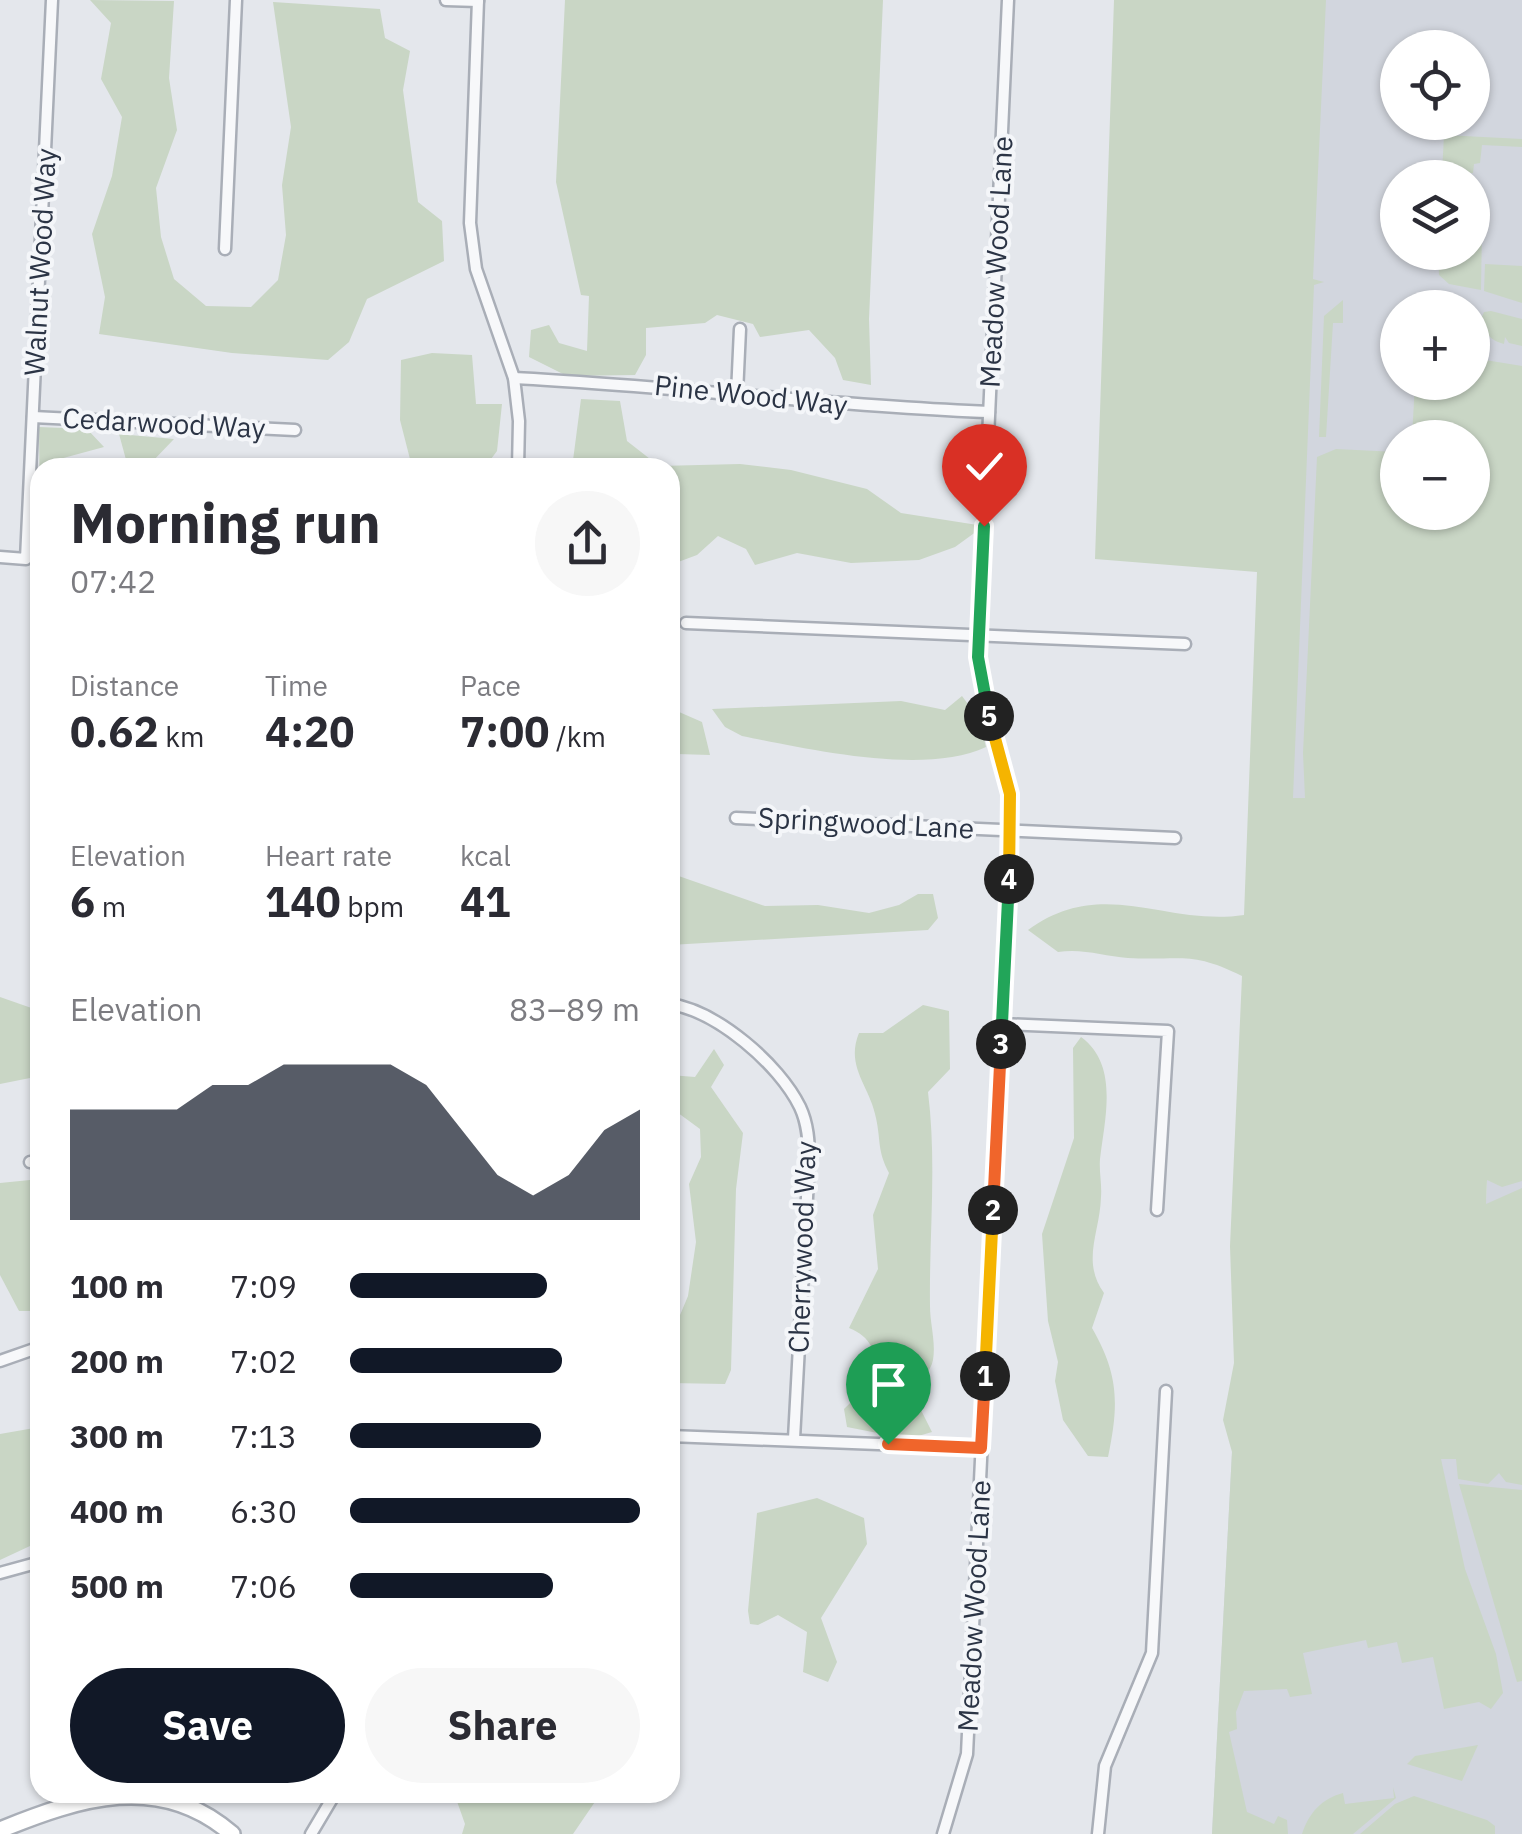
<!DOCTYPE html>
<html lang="en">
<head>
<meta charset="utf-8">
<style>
	body { margin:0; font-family:"IBM Plex Sans",sans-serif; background:#f7f7f7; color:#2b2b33; height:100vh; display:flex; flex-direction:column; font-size:38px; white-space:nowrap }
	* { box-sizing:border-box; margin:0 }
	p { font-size:32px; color:#7c7c81 }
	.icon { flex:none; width:55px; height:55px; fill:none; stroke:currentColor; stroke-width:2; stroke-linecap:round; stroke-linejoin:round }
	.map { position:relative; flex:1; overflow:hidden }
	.sheet { position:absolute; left:30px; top:458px; width:650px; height:1345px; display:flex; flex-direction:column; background:#fff; border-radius:30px; box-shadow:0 2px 8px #0004 }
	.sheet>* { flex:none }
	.controls { position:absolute; left:1380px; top:30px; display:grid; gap:20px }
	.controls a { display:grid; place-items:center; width:110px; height:110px; border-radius:50%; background:#fff; box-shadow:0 2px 8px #0004; font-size:50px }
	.pin { position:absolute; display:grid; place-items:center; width:85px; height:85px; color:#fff; margin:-102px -42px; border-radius:50% 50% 50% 0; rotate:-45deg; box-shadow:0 0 10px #0007 }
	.pin .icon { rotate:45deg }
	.km { position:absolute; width:50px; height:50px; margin:-25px; border-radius:50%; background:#222; color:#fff; font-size:28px; line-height:50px; text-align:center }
	.round { display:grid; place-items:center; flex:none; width:105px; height:105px; border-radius:52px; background:#f7f7f7 }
	.headline { display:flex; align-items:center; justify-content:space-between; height:170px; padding:0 40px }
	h1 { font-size:55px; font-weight:800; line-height:75px }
	.stats { display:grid; grid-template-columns:repeat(3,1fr); gap:15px; height:170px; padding:10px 40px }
	.stats div { display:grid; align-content:center }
	.stats b { font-size:42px; font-weight:800 }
	.stats small { font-size:28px; font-weight:400 }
	.stats p { font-size:28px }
	.chart { height:280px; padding:20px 40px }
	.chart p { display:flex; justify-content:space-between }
	.chart svg { width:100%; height:180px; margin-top:10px; fill:#111827; opacity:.7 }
	.primary-button { display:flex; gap:20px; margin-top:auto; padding:20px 40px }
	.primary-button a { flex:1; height:115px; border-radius:60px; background:#111827; color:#fff; font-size:40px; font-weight:800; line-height:115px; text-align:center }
	.primary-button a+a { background:#f7f7f7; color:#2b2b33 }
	ul { padding:0 40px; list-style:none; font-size:32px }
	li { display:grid; grid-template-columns:160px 120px 1fr; align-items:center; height:75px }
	li i { height:25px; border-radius:12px; background:#111827 }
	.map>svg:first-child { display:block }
	.built { fill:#d2d6de; fill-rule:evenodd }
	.green { fill:#c9d6c5 }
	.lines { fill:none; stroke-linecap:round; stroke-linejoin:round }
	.street-casing { stroke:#a9aeb7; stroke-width:15 }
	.secondary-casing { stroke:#a9aeb7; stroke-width:20 }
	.street { stroke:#f7f8fa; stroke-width:10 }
	.secondary { stroke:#fff; stroke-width:15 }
	.split-1-casing { stroke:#fff; stroke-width:20 }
	.split-2-casing { stroke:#fff; stroke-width:20 }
	.split-3-casing { stroke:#fff; stroke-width:20 }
	.split-4-casing { stroke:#fff; stroke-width:20 }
	.split-5-casing { stroke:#fff; stroke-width:20 }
	.split-6-casing { stroke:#fff; stroke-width:20 }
	.split-1 { stroke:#f0652b; stroke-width:12 }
	.split-2 { stroke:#f5b400; stroke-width:12 }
	.split-3 { stroke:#f0652b; stroke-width:12 }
	.split-4 { stroke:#22a559; stroke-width:12 }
	.split-5 { stroke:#f5b400; stroke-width:12 }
	.split-6 { stroke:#22a559; stroke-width:12 }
	.labels { text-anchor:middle; stroke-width:8; stroke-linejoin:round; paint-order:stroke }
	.street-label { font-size:28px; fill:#2b3445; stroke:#f4f6f9 }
</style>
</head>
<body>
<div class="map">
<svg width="1522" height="1834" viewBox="0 0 1522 1834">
	<rect width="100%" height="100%" fill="#e4e7ec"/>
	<!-- built -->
	<g class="built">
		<path d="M1316,0H1522V812L1279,798ZM1398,48H1472V122H1398ZM1398,178H1472V252H1398ZM1398,308H1472V382H1398ZM1398,438H1472V512H1398Z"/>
		<path d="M1522,1116V1834H1212L1232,1452L1485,1228L1487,1176Z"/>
	</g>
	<!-- green -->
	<g class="green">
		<path d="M90,0L174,1L169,78L177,130L156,188L161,237L174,279L206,306L251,307L278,280L286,235L282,185L291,127L273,2L380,9L385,38L410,51L403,90L418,202L442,221L444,261L367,299L349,342L328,360L232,353L99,334L105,297L92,234L112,176L122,117L101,79L111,23Z"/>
		<path d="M565,0H883L869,319L871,385L843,380L835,358L809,330L760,337L753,324L717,315L705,323L646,328V355L635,375L567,376L529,357L531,330L549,325L559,343L587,351L589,296L581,295L556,182Z"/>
		<path d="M1114,0H1326L1313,279L1324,282L1314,285L1293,798H1305L1303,753L1317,457L1336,449L1397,452L1398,512H1472V438L1412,437L1415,383L1472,382L1473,358L1522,366V1181L1502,1187L1487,1180L1486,1204L1522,1188V1485L1506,1482L1499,1473L1488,1484L1458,1479L1456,1459H1441L1465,1569L1496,1654L1503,1693L1491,1709L1479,1702L1444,1709L1433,1657L1402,1663L1397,1642L1368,1648L1366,1640L1303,1653L1312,1694L1290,1697L1287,1689L1244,1691L1236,1712L1237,1729L1229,1732L1247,1812L1274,1824L1278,1816L1287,1820L1288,1834H1212L1232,1452L1223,1420L1234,1363L1230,1246L1242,976C1191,950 1179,961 1128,958C1104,956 1082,948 1058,952L1028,930C1103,875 1166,927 1244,915L1257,572L1095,559Z"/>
		<path d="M1444,135L1522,139V147L1482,145L1480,163L1474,164L1473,173H1442Z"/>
		<path d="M1473,226L1482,227L1481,290L1449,284L1439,275L1438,253L1472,252Z"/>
		<path d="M1485,264L1522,266V303L1484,291Z"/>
		<path d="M1343,300V323H1333L1326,437H1319L1324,316Z"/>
		<path d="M1491,311L1522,319V346L1509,343L1505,337L1504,344C1491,341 1483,332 1481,319L1484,312Z"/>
		<path d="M432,353L472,355L476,404H502L497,451L485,467H402L411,463L400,420L401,360Z"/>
		<path d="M581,399L620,401L627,441L659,466L740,464L791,470L867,489L901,513L984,526L955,547L919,560L851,563L797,553L755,565L746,549L718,536L697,555L670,565V468H572Z"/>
		<path d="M39,427L87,429L104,447L56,460L69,467L40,468V524Z"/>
		<path d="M119,434L174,439L150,464L152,467H128Z"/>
		<path d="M962,696L979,719L986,747C925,776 807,749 742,736L725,727L712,709L901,701L945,710Z"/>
		<path d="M670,708L702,722L710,755L677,754L670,771Z"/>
		<path d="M670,873L765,906L818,905L869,913L899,905L918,894H933L938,918L928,930L670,945Z"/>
		<path d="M0,997L40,1011V1076L0,1084Z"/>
		<path d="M923,1005L949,1011L950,1069L928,1092C937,1164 929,1235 930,1306C930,1324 936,1342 933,1360C931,1371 919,1383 912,1392L932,1432L908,1439L847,1427L844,1409L879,1375C875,1352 872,1337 849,1328L878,1269L873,1215L889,1173C877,1150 881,1141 876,1118C870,1086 845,1067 859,1033H883Z"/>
		<path d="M1081,1037C1119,1065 1105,1117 1100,1159C1099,1172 1102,1184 1101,1197C1100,1233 1081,1261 1104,1293L1092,1328C1119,1375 1119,1404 1108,1457L1088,1456L1063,1420L1055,1381L1058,1362L1048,1321L1042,1234L1074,1138L1073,1048Z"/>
		<path d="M714,1049L724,1065L711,1087L743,1133L736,1189L731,1370L725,1384L670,1383V1339L688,1296L696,1242L689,1184L701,1157L700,1129L670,1107V1075L695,1077Z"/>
		<path d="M40,1179V1311H19L0,1275V1183Z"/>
		<path d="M40,1427V1505L30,1546L0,1560V1434Z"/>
		<path d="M1459,1484L1522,1490V1681L1517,1682Z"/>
		<path d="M817,1498L864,1518L867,1544L821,1618L837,1662L828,1682L803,1672L807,1632L778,1615L758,1625L750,1624L748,1611L757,1513Z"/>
		<path d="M1478,1745L1462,1781L1407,1764L1415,1756Z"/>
		<path d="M1393,1787L1396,1798L1353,1834H1302C1309,1813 1321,1799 1343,1793L1345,1804L1394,1798Z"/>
		<path d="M454,1793V1792L601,1793L573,1834H462L465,1824Z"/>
		<path d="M1414,1796L1487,1820L1495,1826V1834H1360L1395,1804Z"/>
	</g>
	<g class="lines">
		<defs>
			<g id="street">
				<path d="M446,0L478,1"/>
				<path d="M478,0L470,223L476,269L514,378L519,421L518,468"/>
				<path d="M225,249L236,0"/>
				<path d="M514,378C673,386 830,406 989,412"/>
				<path d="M737,394L740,329"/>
				<path d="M33,417L295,430"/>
				<path d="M0,557L26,559L52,0"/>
				<path d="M686,623L1185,644"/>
				<path d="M736,818L1175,838"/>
				<path d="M670,1004C717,1011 779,1064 800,1107C808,1124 809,1142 809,1160L794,1439"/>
				<path d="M1002,1024L1168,1031L1157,1210"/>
				<path d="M30,1162L40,1163"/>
				<path d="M0,1361L40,1347"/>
				<path d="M670,1436L981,1448"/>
				<path d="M0,1573L40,1562"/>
				<path d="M311,1834L336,1792"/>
				<path d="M943,1834L967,1754L1011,830C1013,769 981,717 978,657L1008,0"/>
				<path d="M1098,1834L1105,1766L1152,1653L1166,1391"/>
			</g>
			<path id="secondary" d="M0,1830C79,1798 160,1771 232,1834"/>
		</defs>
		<!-- street casing -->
		<use href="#street" class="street-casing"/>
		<!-- secondary casing -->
		<use href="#secondary" class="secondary-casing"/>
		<!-- street -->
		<use href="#street" class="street"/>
		<!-- secondary -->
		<use href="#secondary" class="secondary"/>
	</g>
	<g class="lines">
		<defs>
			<path id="split-1" d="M888,1444L981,1448L985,1376"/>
			<path id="split-2" d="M985,1376L993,1210"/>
			<path id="split-3" d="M993,1210L1001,1044"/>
			<path id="split-4" d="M1001,1044L1009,879"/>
			<path id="split-5" d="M989,716L1010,794L1009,879"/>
			<path id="split-6" d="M984,526L978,657L989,716"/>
		</defs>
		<!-- split-1 casing -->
		<use href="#split-1" class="split-1-casing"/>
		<!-- split-2 casing -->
		<use href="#split-2" class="split-2-casing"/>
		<!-- split-3 casing -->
		<use href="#split-3" class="split-3-casing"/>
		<!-- split-4 casing -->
		<use href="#split-4" class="split-4-casing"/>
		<!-- split-5 casing -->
		<use href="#split-5" class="split-5-casing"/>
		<!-- split-6 casing -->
		<use href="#split-6" class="split-6-casing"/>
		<!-- split-1 -->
		<use href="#split-1" class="split-1"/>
		<!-- split-2 -->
		<use href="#split-2" class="split-2"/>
		<!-- split-3 -->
		<use href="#split-3" class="split-3"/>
		<!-- split-4 -->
		<use href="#split-4" class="split-4"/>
		<!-- split-5 -->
		<use href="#split-5" class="split-5"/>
		<!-- split-6 -->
		<use href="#split-6" class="split-6"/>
	</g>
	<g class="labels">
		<!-- street labels -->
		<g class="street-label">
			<text transform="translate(40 262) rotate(-87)" y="10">Walnut Wood Way</text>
			<text transform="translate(996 262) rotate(-87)" y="10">Meadow Wood Lane</text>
			<text transform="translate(751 395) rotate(6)" y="10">Pine Wood Way</text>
			<text transform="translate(164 423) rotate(3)" y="10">Cedarwood Way</text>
			<text transform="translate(866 823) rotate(3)" y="10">Springwood Lane</text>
			<text transform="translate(802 1247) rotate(-88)" y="10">Cherrywood Way</text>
			<text transform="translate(974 1606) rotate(-87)" y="10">Meadow Wood Lane</text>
		</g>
	</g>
</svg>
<div class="controls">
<a><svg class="icon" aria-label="locate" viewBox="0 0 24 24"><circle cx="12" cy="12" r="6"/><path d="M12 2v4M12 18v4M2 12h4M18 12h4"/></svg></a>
<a><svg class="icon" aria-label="layers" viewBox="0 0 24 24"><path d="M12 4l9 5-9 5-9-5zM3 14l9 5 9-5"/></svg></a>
<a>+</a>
<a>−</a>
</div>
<div class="pin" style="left:888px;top:1444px;background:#1e9e55"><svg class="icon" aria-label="arrive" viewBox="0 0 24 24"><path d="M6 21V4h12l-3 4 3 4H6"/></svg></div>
<div class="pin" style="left:984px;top:526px;background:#d93025"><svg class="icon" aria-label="check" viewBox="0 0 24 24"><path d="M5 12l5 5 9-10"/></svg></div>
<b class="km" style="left:985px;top:1376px">1</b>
<b class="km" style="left:993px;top:1210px">2</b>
<b class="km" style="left:1001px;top:1044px">3</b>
<b class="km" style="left:1009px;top:879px">4</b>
<b class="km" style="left:989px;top:716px">5</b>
<section class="sheet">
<div class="headline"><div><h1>Morning run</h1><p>07:42</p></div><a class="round"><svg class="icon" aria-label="share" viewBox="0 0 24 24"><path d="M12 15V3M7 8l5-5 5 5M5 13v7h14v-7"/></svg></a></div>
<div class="stats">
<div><p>Distance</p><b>0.62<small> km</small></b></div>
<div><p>Time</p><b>4:20</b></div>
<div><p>Pace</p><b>7:00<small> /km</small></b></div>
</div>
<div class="stats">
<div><p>Elevation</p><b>6<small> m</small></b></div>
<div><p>Heart rate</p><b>140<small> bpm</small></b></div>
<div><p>kcal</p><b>41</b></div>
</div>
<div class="chart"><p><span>Elevation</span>83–89 m</p>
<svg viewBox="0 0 160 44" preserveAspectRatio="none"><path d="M0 44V17L10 17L20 17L30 17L40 11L50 11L60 6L70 6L80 6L90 6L100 11L110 22L120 33L130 38L140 33L150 22L160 17V44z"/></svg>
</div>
<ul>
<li><b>100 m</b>7:09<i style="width:68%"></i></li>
<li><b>200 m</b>7:02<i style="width:73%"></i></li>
<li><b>300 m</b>7:13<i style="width:66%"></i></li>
<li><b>400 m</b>6:30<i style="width:100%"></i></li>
<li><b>500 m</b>7:06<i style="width:70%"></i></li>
</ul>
<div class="primary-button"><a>Save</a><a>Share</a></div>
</section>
</div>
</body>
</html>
